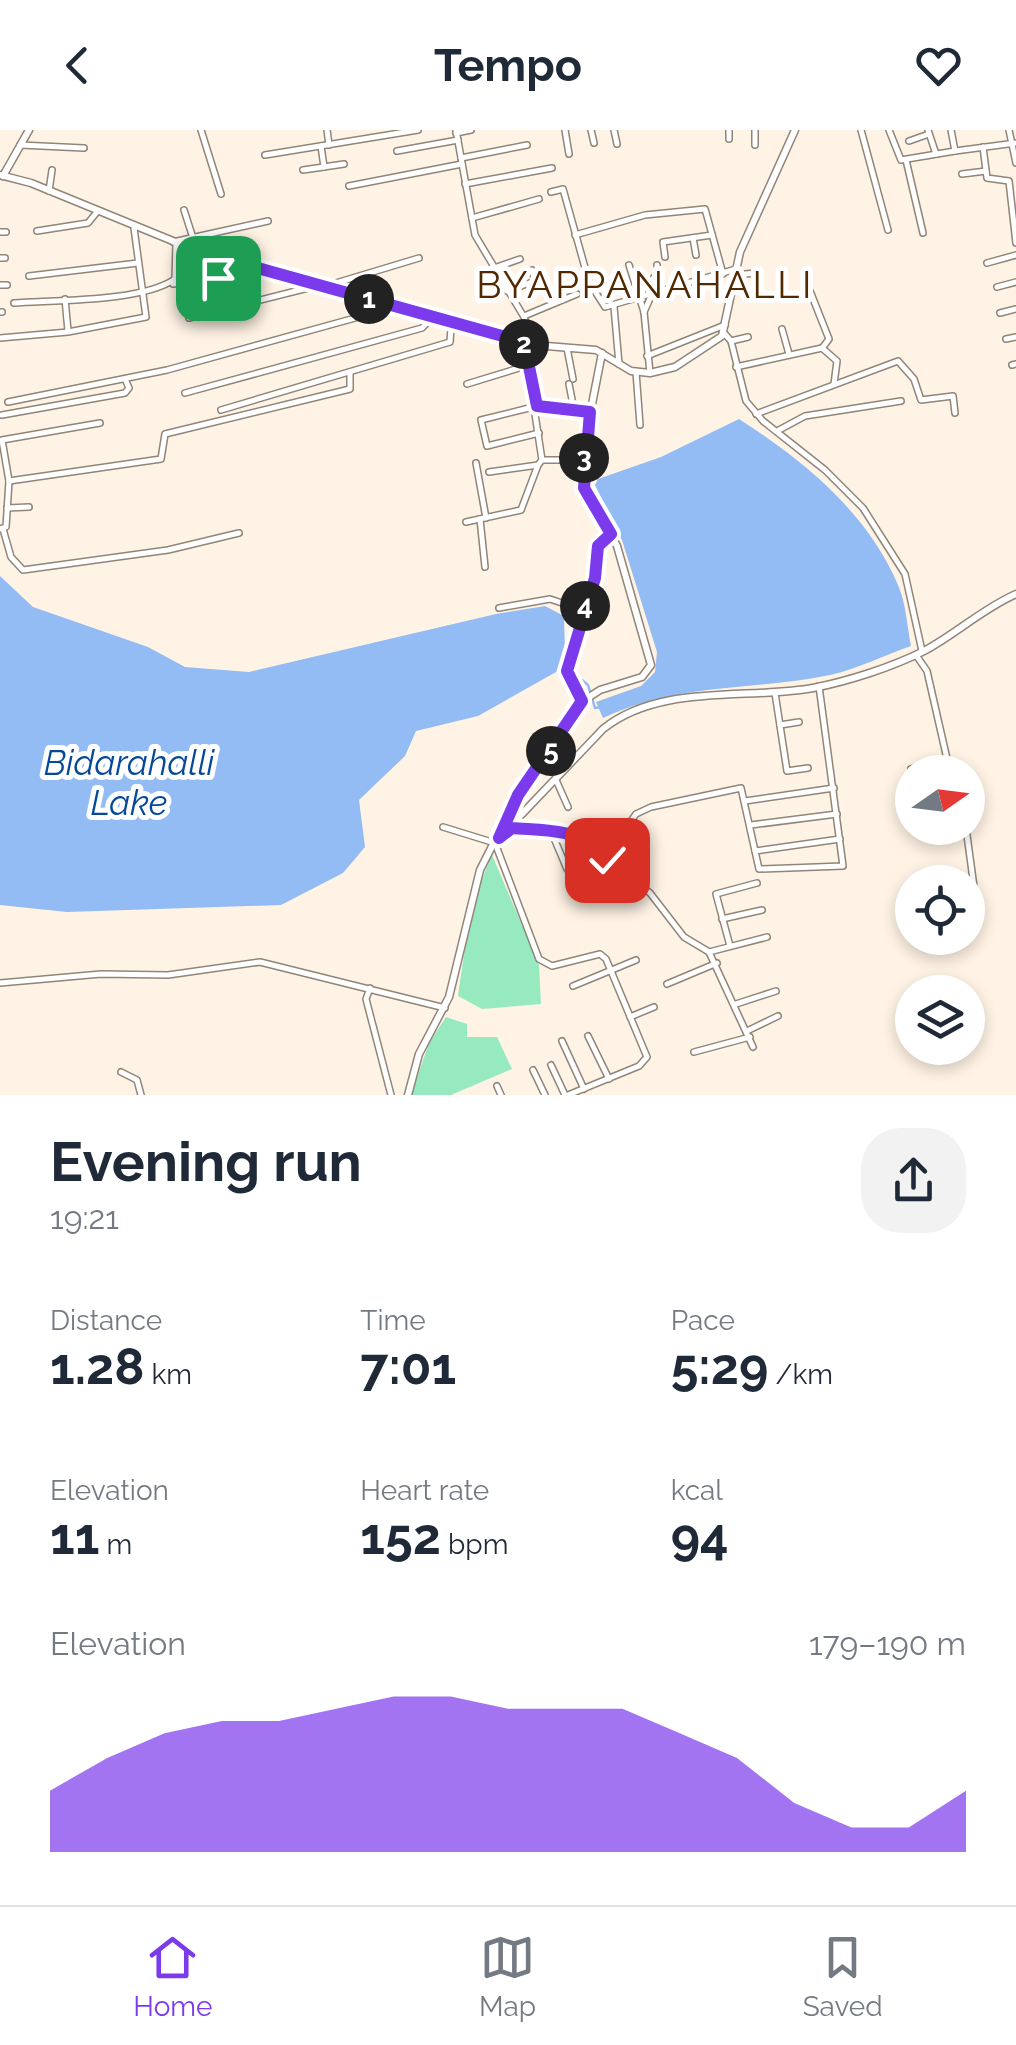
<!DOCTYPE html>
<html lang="en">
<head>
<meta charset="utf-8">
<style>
	body { margin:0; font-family:Raleway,sans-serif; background:#f2f2f3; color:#1f2937; height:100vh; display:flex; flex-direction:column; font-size:38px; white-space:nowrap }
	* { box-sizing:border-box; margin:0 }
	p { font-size:32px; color:#747a83 }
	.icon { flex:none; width:55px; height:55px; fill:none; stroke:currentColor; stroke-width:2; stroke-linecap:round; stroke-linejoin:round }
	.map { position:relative; height:965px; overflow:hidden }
	.side { display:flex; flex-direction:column; background:#fff; flex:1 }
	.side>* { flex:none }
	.needle { width:65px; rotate:76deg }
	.buttons { position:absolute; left:895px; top:625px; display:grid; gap:20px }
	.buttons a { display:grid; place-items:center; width:90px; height:90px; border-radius:50%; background:#fff; box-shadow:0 5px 15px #0003; font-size:50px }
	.pin { position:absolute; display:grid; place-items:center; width:85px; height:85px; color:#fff; margin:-42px; border-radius:20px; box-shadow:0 5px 15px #0006 }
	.km { position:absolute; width:50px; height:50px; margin:-25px; border-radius:50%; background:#222; color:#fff; font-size:28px; line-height:50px; text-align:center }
	.round { display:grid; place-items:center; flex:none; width:105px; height:105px; border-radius:40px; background:#f2f2f3 }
	.overview { display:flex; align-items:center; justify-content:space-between; height:170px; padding:0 50px }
	h1 { font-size:55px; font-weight:700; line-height:75px }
	.figures { display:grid; grid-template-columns:repeat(3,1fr); gap:15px; height:170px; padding:10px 50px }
	.figures div { display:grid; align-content:center }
	.figures b { font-size:50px; font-weight:700 }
	.figures small { font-size:28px; font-weight:400 }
	.figures p { font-size:28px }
	.chart { height:280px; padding:20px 50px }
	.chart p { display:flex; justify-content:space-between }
	.chart svg { width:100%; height:180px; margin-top:10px; fill:#7c3aed; opacity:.7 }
	header { display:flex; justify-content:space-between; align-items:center; height:130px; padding:0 50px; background:#fff; font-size:45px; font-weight:700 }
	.dock { display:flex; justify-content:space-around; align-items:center; height:140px; border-top:2px solid #e0e1e3; background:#fff; font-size:28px; color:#747a83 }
	.dock a { display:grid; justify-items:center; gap:5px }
	.dock .current { color:#7c3aed }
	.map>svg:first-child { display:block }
	.green { fill:#97e9c0 }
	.water { fill:#93bbf4 }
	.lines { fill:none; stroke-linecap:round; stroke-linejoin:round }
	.stream { stroke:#93bbf4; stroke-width:2.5 }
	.minor-casing { stroke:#908578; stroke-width:8 }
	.tertiary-casing { stroke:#908578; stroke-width:9 }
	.secondary-casing { stroke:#908578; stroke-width:9 }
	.minor { stroke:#fff; stroke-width:5 }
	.tertiary { stroke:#fff; stroke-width:6 }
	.secondary { stroke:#fff; stroke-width:6 }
	.route-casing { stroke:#fff; stroke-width:20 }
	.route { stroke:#7c3aed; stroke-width:12 }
	.labels { text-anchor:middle; stroke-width:10; stroke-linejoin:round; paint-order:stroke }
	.water-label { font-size:35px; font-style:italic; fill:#06499a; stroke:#fff }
	.quarter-label { font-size:38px; letter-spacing:2.5px; fill:#522800; stroke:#fff }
</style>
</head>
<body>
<header><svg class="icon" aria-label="back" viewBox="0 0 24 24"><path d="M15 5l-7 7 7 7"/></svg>Tempo<svg class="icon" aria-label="heart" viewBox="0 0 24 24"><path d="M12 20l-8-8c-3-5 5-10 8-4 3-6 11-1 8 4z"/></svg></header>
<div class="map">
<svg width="1016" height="965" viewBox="0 0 1016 965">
	<rect width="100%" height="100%" fill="#fff3e5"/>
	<!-- green -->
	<g class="green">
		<path d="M492,725L539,835L541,874L482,879L458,866C465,817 471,770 492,725Z"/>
		<path d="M446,887L467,894V907H497L512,939L451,965H411L429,913Z"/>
	</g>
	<!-- water -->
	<g class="water">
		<path d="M739,289C804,331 867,382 898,455C906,473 907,496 911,516C885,525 857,539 830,545C751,561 679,552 603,588L596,572L641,556L655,542L657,522L622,410L595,355L598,349L661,327Z"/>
		<path d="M0,446L33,477L148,517L185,537L249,542L496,484L545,476L564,486L565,523L556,542L478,586L416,601L405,626L359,670L365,717L343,743L281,775L67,782L0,775Z"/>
	</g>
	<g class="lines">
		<!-- stream -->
		<path class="stream" d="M571,541L588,555L595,578L601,577"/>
		<defs>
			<g id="minor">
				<path d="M201,0L221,64"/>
				<path d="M327,0L329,15"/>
				<path d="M456,0L475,105L524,187L534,215"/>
				<path d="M565,0L569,24"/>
				<path d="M591,0L594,13"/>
				<path d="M614,0L617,14"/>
				<path d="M729,0V9"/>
				<path d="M755,0V15"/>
				<path d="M861,0L888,100"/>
				<path d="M889,0L901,30L955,21"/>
				<path d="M928,0L936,24"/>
				<path d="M951,0L955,21L1016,13"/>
				<path d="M1009,0L1016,33"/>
				<path d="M456,3L471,0"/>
				<path d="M909,11L929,4"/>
				<path d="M20,15L84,18"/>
				<path d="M321,16L324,37"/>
				<path d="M983,17L987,48L1009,51L1016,113"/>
				<path d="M397,21L458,10"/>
				<path d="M265,25L418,0"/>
				<path d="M461,28L527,15"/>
				<path d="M906,30L923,103"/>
				<path d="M303,40L344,34"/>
				<path d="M962,44L986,41"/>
				<path d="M465,54L552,38"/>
				<path d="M349,56L462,34"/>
				<path d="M49,61L52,40"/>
				<path d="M551,62L563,59L589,152L605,177L736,139"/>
				<path d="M184,80L193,108"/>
				<path d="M472,88L539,69"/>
				<path d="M37,101L88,93L97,82"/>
				<path d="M0,102H6"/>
				<path d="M575,105L645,85L705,79L723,144"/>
				<path d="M693,108L696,125"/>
				<path d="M173,112L268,91"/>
				<path d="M665,127L663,112L712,105"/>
				<path d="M0,128H5"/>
				<path d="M987,133L1016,125"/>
				<path d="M629,135L644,182L650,243"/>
				<path d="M494,138L520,129"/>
				<path d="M736,145L755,143L758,155"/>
				<path d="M29,146L138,133"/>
				<path d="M173,154L236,145L243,134"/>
				<path d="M0,155H7"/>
				<path d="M326,156L419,128"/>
				<path d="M997,157L1016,152"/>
				<path d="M507,161L535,151L532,140"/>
				<path d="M810,161L829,209L823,217"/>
				<path d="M65,169L68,201"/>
				<path d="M14,173C55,170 142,172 175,149L176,114"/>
				<path d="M614,177L619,234"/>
				<path d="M0,182H2"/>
				<path d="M644,182L652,164L650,152L658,143L657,135"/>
				<path d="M1000,183L1016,179"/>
				<path d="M524,186L577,164"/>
				<path d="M189,188L308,158L311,153"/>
				<path d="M782,199L789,224"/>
				<path d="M724,203L731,211L746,271L763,291L825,340L863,378L905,444L922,521"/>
				<path d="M0,208L68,202L146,187L134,98"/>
				<path d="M1006,209L1016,207"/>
				<path d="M731,211L748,207"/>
				<path d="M567,218L573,249"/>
				<path d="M647,226L725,195"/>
				<path d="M1012,235L1016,234"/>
				<path d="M736,237L822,218L837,231L834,254"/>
				<path d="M636,242L640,295"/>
				<path d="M467,254L529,235"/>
				<path d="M569,254L574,280"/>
				<path d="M185,263L422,198L433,187"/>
				<path d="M8,272L167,240L395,177"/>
				<path d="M221,280L450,212L451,198L457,192"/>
				<path d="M756,284L898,231L914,249L921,270L953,266L955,283"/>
				<path d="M2,285L125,263L129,258L125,249"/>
				<path d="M779,300L805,286L901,271"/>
				<path d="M539,303L487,316L481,290L537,276L590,283"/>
				<path d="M542,330H573"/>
				<path d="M476,333L486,388"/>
				<path d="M489,342L538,335L542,330L524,212"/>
				<path d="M9,351L161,329L165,304L350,259V242"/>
				<path d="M7,378L29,377"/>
				<path d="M480,389L485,437"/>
				<path d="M466,392L521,380L538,335"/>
				<path d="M0,399L6,397L9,351L2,310L100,293"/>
				<path d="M3,399L11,427L23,440L168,420L239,403"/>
				<path d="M499,478L550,469L583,480"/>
				<path d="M916,525L927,541L950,642"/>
				<path d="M775,563L787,641L808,638"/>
				<path d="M583,571L567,541L595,448L598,416L610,404"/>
				<path d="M780,595L799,592"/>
				<path d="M911,639L947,630"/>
				<path d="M556,650L568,677"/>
				<path d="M745,671L834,658"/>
				<path d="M751,695L837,684"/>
				<path d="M443,697L495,713L539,829L552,836L600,824L606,829L647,927L639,936L568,965"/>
				<path d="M966,698L978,786"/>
				<path d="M512,699L590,709L607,730L650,763L684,807L709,822L753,917"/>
				<path d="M551,701L567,739"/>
				<path d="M593,711L628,695L636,684L651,677L741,658L759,739L843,736L819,556"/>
				<path d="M755,721L840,709"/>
				<path d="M722,789L762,780"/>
				<path d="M730,816L716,764L757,753"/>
				<path d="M709,822L767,807"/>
				<path d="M0,853L101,844L168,845L260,832L445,878"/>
				<path d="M667,854L717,833"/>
				<path d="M573,856L636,830"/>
				<path d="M370,858L366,869L391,965"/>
				<path d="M736,874L776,861"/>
				<path d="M630,887L654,877"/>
				<path d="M747,901L778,886"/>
				<path d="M588,906L609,949"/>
				<path d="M562,911L584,959"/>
				<path d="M694,922L750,907"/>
				<path d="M551,935L565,965"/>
				<path d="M533,940L545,965"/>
				<path d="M121,942L137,950L141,965"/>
				<path d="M497,956L501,965"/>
			</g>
			<g id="tertiary">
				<path d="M3,46L29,0"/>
				<path d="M500,707L603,599C660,553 748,570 813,558C849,551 892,537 924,521C956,504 982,479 1016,464"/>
				<path d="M408,965L419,924L449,867L480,740L518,665L583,571L600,560L642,547L651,535L617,416L585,358L586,305L602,223"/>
			</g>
			<path id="secondary" d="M0,45L31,53L190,118L534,215L596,220L631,241L650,243L675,237L722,206L740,122L795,0"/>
		</defs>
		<!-- minor casing -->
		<use href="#minor" class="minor-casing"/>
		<!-- tertiary casing -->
		<use href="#tertiary" class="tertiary-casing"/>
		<!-- secondary casing -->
		<use href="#secondary" class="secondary-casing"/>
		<!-- minor -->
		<use href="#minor" class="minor"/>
		<!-- tertiary -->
		<use href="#tertiary" class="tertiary"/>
		<!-- secondary -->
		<use href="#secondary" class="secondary"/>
	</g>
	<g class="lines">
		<defs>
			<path id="route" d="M218,148L236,146L243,134L524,212L537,276L590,282L584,358L611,404L598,416L595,448L567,541L582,571L518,665L499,708L512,698C549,701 585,698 607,730"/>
		</defs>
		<!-- route casing -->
		<use href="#route" class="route-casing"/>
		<!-- route -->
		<use href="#route" class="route"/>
	</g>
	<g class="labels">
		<!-- water labels -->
		<g class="water-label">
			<text x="129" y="645">Bidarahalli<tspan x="129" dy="40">Lake</tspan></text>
		</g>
		<!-- quarter labels -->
		<g class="quarter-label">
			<text x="645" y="168">BYAPPANAHALLI</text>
		</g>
	</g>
</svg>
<div class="buttons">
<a><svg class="needle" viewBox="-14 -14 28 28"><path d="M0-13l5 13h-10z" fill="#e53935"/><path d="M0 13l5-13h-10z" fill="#747a83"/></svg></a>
<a><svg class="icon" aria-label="locate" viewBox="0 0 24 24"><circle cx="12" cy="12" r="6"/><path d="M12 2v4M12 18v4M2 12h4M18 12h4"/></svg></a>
<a><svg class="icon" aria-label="layers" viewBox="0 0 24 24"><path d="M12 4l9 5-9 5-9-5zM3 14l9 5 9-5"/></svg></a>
</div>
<div class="pin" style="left:218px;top:148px;background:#1e9e55"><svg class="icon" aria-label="arrive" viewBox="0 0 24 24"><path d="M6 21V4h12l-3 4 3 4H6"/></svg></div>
<div class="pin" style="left:607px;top:730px;background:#d93025"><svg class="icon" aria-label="check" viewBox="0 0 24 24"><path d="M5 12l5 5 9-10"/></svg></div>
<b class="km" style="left:369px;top:169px">1</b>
<b class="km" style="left:524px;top:214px">2</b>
<b class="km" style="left:584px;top:328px">3</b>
<b class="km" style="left:585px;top:476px">4</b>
<b class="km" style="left:551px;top:621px">5</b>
</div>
<section class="side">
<div class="overview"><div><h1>Evening run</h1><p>19:21</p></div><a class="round"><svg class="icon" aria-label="share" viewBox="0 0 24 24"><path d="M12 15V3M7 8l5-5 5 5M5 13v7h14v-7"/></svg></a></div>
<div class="figures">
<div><p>Distance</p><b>1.28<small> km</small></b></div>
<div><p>Time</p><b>7:01</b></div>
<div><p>Pace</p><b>5:29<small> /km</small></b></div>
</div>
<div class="figures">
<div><p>Elevation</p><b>11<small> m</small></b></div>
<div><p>Heart rate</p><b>152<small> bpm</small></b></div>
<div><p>kcal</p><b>94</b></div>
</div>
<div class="chart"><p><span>Elevation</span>179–190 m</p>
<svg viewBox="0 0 160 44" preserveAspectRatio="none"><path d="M0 44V29L10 21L20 15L30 12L40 12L50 9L60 6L70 6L80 9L90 9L100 9L110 15L120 21L130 32L140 38L150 38L160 29V44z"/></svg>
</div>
</section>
<nav class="dock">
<a class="current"><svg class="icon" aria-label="home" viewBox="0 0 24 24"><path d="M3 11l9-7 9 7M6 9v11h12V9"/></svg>Home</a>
<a><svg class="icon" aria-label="map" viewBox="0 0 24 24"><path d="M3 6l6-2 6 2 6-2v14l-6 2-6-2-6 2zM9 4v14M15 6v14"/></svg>Map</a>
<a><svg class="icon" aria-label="saved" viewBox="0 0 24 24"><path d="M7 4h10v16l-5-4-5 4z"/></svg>Saved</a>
</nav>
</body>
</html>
